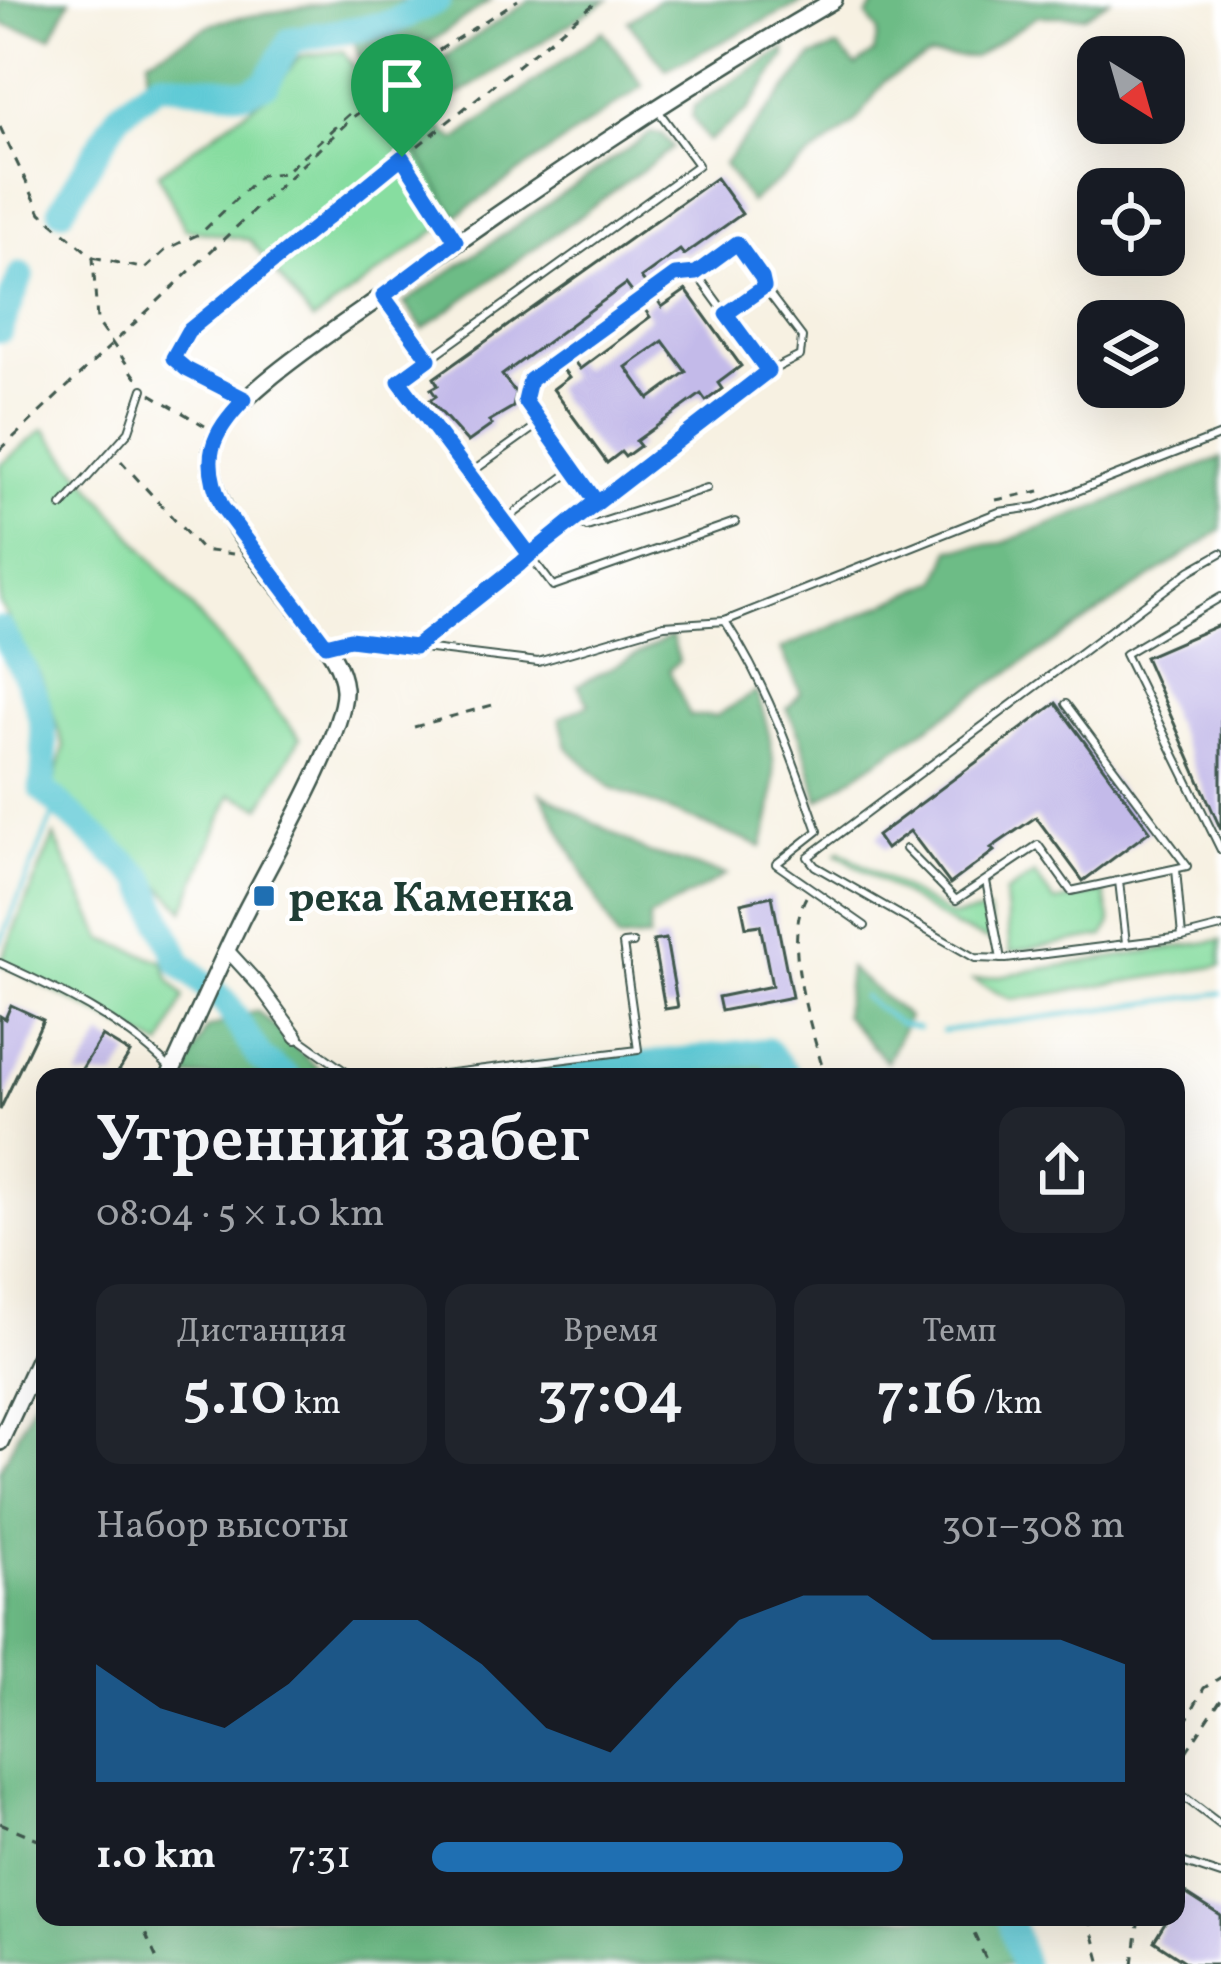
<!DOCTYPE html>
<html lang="ru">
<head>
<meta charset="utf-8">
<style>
	body { margin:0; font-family:Vollkorn,serif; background:#20242c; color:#f1f3f6; height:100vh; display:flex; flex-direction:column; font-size:45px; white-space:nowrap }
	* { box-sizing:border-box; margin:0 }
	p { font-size:39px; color:#9ea1a6 }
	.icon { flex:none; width:66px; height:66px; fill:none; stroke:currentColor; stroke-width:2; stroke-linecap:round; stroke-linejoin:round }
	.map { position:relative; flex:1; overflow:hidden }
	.sheet { position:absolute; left:36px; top:1068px; width:1149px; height:858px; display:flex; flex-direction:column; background:#171b24; border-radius:24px; box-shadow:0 12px 48px #0002 }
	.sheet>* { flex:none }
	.needle { width:78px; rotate:143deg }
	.fabs { position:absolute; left:1077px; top:36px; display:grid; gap:24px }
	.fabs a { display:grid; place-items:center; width:108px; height:108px; border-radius:24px; background:#171b24; box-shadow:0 12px 48px #0002; font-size:60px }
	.pin { position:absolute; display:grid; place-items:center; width:102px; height:102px; color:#fff; margin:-123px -51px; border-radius:50% 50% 50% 0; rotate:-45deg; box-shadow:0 0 12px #0007 }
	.pin .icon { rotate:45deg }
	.round { display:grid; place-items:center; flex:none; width:126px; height:126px; border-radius:24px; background:#20242c }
	.head { display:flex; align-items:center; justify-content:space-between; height:204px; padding:0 60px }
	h1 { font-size:66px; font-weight:600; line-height:90px }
	.metrics { display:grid; grid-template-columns:repeat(3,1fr); gap:18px; height:204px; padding:12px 60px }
	.metrics div { display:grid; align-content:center; border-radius:24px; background:#20242c; text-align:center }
	.metrics b { font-size:60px; font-weight:600 }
	.metrics small { font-size:33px; font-weight:400 }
	.metrics p { font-size:33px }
	.chart { height:336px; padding:24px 60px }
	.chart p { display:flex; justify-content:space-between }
	.chart svg { width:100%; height:216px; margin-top:12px; fill:#1f6fb2; opacity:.7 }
	ul { padding:0 60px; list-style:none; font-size:39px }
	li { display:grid; grid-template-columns:192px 144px 1fr; align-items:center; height:90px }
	li i { height:30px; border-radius:15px; background:#1f6fb2 }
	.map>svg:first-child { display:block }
	.green { fill:#87dda0; stroke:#538d6a; stroke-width:3 }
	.forest { fill:#6dbc86; stroke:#467c5d; stroke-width:3 }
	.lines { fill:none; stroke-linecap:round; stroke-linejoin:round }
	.stream { stroke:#5dc9d5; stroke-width:4.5 }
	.river { stroke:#5dc9d5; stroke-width:27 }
	.building { fill:#c3bae9; fill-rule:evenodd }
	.service-casing { stroke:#3f584e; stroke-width:10 }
	.minor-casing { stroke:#3f584e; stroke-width:16 }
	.tertiary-casing { stroke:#3f584e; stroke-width:20 }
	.path { stroke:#3f584e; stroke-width:3; stroke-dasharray:9 9; stroke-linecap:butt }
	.service { stroke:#fff; stroke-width:6 }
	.minor { stroke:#fff; stroke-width:12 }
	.tertiary { stroke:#fff; stroke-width:15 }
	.route-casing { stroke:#fff; stroke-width:24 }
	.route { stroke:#1a73e8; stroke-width:15 }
	.poi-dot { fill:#1f6fb2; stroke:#fff; stroke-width:4.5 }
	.labels { text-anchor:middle; stroke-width:9; stroke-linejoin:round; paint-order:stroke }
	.poi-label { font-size:42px; font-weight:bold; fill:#1f3d34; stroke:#fff; text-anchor:start }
</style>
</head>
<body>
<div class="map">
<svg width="1221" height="1964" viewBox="0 0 1221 1964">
	<rect width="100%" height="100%" fill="#fff"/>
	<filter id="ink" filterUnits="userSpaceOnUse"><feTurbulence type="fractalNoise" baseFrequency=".00833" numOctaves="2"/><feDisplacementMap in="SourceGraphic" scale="24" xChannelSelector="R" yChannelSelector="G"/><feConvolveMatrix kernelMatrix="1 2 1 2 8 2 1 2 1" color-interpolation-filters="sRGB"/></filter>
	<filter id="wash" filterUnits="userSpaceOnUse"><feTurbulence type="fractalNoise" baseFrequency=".004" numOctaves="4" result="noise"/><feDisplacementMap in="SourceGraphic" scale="48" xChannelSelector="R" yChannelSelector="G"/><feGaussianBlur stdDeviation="2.7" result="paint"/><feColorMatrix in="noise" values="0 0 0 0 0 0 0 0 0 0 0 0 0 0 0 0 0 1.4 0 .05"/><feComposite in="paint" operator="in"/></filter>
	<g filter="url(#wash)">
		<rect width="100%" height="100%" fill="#f7f1e2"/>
		<!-- green -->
		<g class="green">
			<path d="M343,51L367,86L384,98L456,216L313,321L250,240L185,229L158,174L273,91L300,56Z"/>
			<path d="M44,429L300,738L261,807L231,794L184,910C143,866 95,830 54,785L64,747L41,677L0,604V465Z"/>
			<path d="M54,836L103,939L164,962L169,979L184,997L162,1047L0,963Z"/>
			<path d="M840,851L952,917L988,911L995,943L955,927L837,854Z"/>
			<path d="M1034,874L1055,902L1104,892L1111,923L1104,936L1010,952L1005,894Z"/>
			<path d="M1221,940V966L1012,1000L973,980Z"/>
		</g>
		<!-- forest -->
		<g class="forest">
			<path d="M0,0H70L51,37L5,25L0,20Z"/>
			<path d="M344,0H491L367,86L355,42L295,47L258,97L146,88L148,59L217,22Z"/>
			<path d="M530,0H607L424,117L456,140L603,31L643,86L456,216L384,98Z"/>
			<path d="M658,0H807L666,69L628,21Z"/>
			<path d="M878,0H1109L1085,16H1038L974,57L929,56L885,80L856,122L750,202L724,164L812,57L838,47L856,66L874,53L878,32L867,16Z"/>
			<path d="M785,49V56L747,111L708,141L692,117L694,106Z"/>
			<path d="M651,133L662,134L673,148L423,329L404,303Z"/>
			<path d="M1221,458V530L819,800L800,736L787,709L801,693L781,649L938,581L951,549L1003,543Z"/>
			<path d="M672,636L679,661L669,670L690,716H716L756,692C777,746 780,792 762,847L610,787L567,747L560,718L589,704L578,685Z"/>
			<path d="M541,793L649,853L726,875L649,918V938L618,940Z"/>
			<path d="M849,968L908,1017L887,1062L844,1015Z"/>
			<path d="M257,1011L324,1074L332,1077H183L206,1029Z"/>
			<path d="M763,1049L780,1077H476Z"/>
			<path d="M45,1376V1917H1000L1016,1964H0V1471Z"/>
		</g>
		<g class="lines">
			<!-- stream -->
			<g class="stream">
				<path d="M0,943L57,805"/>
				<path d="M863,997L898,1023L918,1028"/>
				<path d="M942,1031L1221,993"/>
			</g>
			<!-- river -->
			<g class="river">
				<path d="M61,210L119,114L159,83L246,92L266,83L291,40L388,24L438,0"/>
				<path d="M0,330L21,275"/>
				<path d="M0,629C34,685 52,723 42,789L143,879L180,963L225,1002L260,1058L287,1077"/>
				<path d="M534,1077L767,1051L789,1077"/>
				<path d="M1009,1917L1023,1964"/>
			</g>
		</g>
		<g id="blocks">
			<!-- building -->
			<g class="building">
				<path d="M716,178L742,214L684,255L680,250L641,278L647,286L634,295L626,284L502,375L516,393L513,407L489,421L492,425L468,442L430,400L436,396L431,389L438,385L434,378Z"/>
				<path d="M686,290L741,366L718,383L722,389L706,401L701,394L636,441L640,446L625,457L621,452L607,463L553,389L569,377L562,368L573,360L580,369L650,317L643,307L656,298L662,307ZM663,341L686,372L649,399L626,367Z"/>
				<path d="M1221,624V830L1145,657Z"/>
				<path d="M1056,703L1150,831L1083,881L1036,817L991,848L994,851L950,884L910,831L886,849L877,836Z"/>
				<path d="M772,896L792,997L721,1011L718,997L772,986L760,925L746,927L741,903Z"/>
				<path d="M666,939L678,1007L665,1009L653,941Z"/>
				<path d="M11,1005L43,1020L0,1110V1016L5,1019Z"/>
				<path d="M102,1036L130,1053L115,1077H77Z"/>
				<path d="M1185,1893L1221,1916V1964H1189L1154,1941L1169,1917H1176V1907Z"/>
			</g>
		</g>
	</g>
	<g filter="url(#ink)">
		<use href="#blocks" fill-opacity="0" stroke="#3f584e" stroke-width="3"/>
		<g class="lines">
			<defs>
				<g id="service">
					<path d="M657,109L698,165L399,381L553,586L735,522"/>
					<path d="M696,273L737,243L762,278L764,287"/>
					<path d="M386,299L429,359"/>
					<path d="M726,314L764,287L802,337L800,356L768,372"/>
					<path d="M469,474L539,424"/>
					<path d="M62,506L129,431L143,389"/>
					<path d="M575,519L587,527L707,488"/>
					<path d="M504,521L573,470"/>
					<path d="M1221,553L1191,570L808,857L815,866L975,958L1006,959L1182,937L1221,927"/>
					<path d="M1221,597L1125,654L1221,850"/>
					<path d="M725,621C768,687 792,757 818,831L776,864L865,926"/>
					<path d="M331,643L349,639L538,662L664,625L725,621L999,512L1036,507L1221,435"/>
					<path d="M415,647L596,501L768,372L696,273L675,275L530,380L525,401L596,501"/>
					<path d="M906,849L956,900L1038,845L1071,891L1187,866L1066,704"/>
					<path d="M1176,869L1182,937"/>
					<path d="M986,881L1001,959"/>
					<path d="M1119,881L1126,943"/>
					<path d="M0,963C61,991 121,1019 169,1067"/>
					<path d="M297,1037L353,1077"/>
					<path d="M419,1077L638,1050L623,944L633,943"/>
					<path d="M1176,1804L1179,1793L1221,1825"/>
					<path d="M1176,1860L1221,1875"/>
				</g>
				<path id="minor" d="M227,950L259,985L297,1037"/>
				<g id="tertiary">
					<path d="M169,1077C193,1025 216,972 241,920C264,873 347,732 344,689C342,664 325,644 311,626C277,581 202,507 212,448C219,403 340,327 378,299C526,193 676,91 834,0"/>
					<path d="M0,1442L45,1345"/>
				</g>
			</defs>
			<!-- service casing -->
			<use href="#service" class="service-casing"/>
			<!-- minor casing -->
			<use href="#minor" class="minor-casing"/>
			<!-- tertiary casing -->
			<use href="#tertiary" class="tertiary-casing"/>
			<!-- path -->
			<g class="path">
				<path d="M0,127L41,213L93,257L97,321L137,379"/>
				<path d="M93,257L145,269L167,249L201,233L261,175L284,173L366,99L447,229"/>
				<path d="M233,393L186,369L173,358L188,331L599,0"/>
				<path d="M151,394L205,426"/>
				<path d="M0,450L352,118L428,57L518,0"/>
				<path d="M121,461L202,550L233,554"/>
				<path d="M996,500L1045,490"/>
				<path d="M414,727L496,704"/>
				<path d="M806,897C781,944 812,1027 825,1077"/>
				<path d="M670,1077L696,1073L711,1077"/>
				<path d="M1176,1739L1204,1688L1221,1677"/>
				<path d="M1176,1767L1221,1699"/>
				<path d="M0,1823L45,1842"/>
				<path d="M138,1917L159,1964"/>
				<path d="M967,1917L988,1964"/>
				<path d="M1088,1917L1101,1964"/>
				<path d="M1133,1964L1139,1917"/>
			</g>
			<!-- service -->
			<use href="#service" class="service"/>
			<!-- minor -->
			<use href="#minor" class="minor"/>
			<!-- tertiary -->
			<use href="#tertiary" class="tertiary"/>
		</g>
	</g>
	<g class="lines" filter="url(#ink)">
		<defs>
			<path id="route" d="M402,157L456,241L383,296L429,359L399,381L530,555L768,371L726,314L764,287L762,278L737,243L696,273L675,275L530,380L525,401L596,501L530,555L520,564L415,647L350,639L326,645L222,507C201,459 210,435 245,399L186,369L173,358L188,331L402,157"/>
		</defs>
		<!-- route casing -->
		<use href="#route" class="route-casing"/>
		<!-- route -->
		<use href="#route" class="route"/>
	</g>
	<!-- markers -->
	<rect class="poi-dot" x="252" y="884" width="24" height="24" rx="6"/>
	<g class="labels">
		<!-- poi labels -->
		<g class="poi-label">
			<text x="288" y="911">река Каменка</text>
		</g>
	</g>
</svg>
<div class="fabs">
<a><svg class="needle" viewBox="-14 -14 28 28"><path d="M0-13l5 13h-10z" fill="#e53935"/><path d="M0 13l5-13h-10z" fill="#9ea1a6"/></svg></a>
<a><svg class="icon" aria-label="locate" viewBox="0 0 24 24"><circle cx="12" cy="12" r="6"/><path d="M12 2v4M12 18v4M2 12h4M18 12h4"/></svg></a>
<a><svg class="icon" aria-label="layers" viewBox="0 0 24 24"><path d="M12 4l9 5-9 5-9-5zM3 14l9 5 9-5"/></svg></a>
</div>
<div class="pin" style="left:402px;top:157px;background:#1e9e55"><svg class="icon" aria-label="arrive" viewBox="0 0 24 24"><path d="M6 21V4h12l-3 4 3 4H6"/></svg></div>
<section class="sheet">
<div class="head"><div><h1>Утренний забег</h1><p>08:04 · 5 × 1.0 km</p></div><a class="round"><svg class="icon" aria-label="share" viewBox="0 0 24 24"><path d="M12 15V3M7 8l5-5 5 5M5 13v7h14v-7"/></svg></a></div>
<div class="metrics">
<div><p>Дистанция</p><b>5.10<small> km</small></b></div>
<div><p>Время</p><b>37:04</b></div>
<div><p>Темп</p><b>7:16<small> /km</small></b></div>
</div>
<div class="chart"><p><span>Набор высоты</span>301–308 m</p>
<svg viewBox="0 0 160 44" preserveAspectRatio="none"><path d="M0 44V20L10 29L20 33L30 24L40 11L50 11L60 20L70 33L80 38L90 24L100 11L110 6L120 6L130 15L140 15L150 15L160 20V44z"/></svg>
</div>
<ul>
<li><b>1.0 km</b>7:31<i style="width:68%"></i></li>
</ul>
</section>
</div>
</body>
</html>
